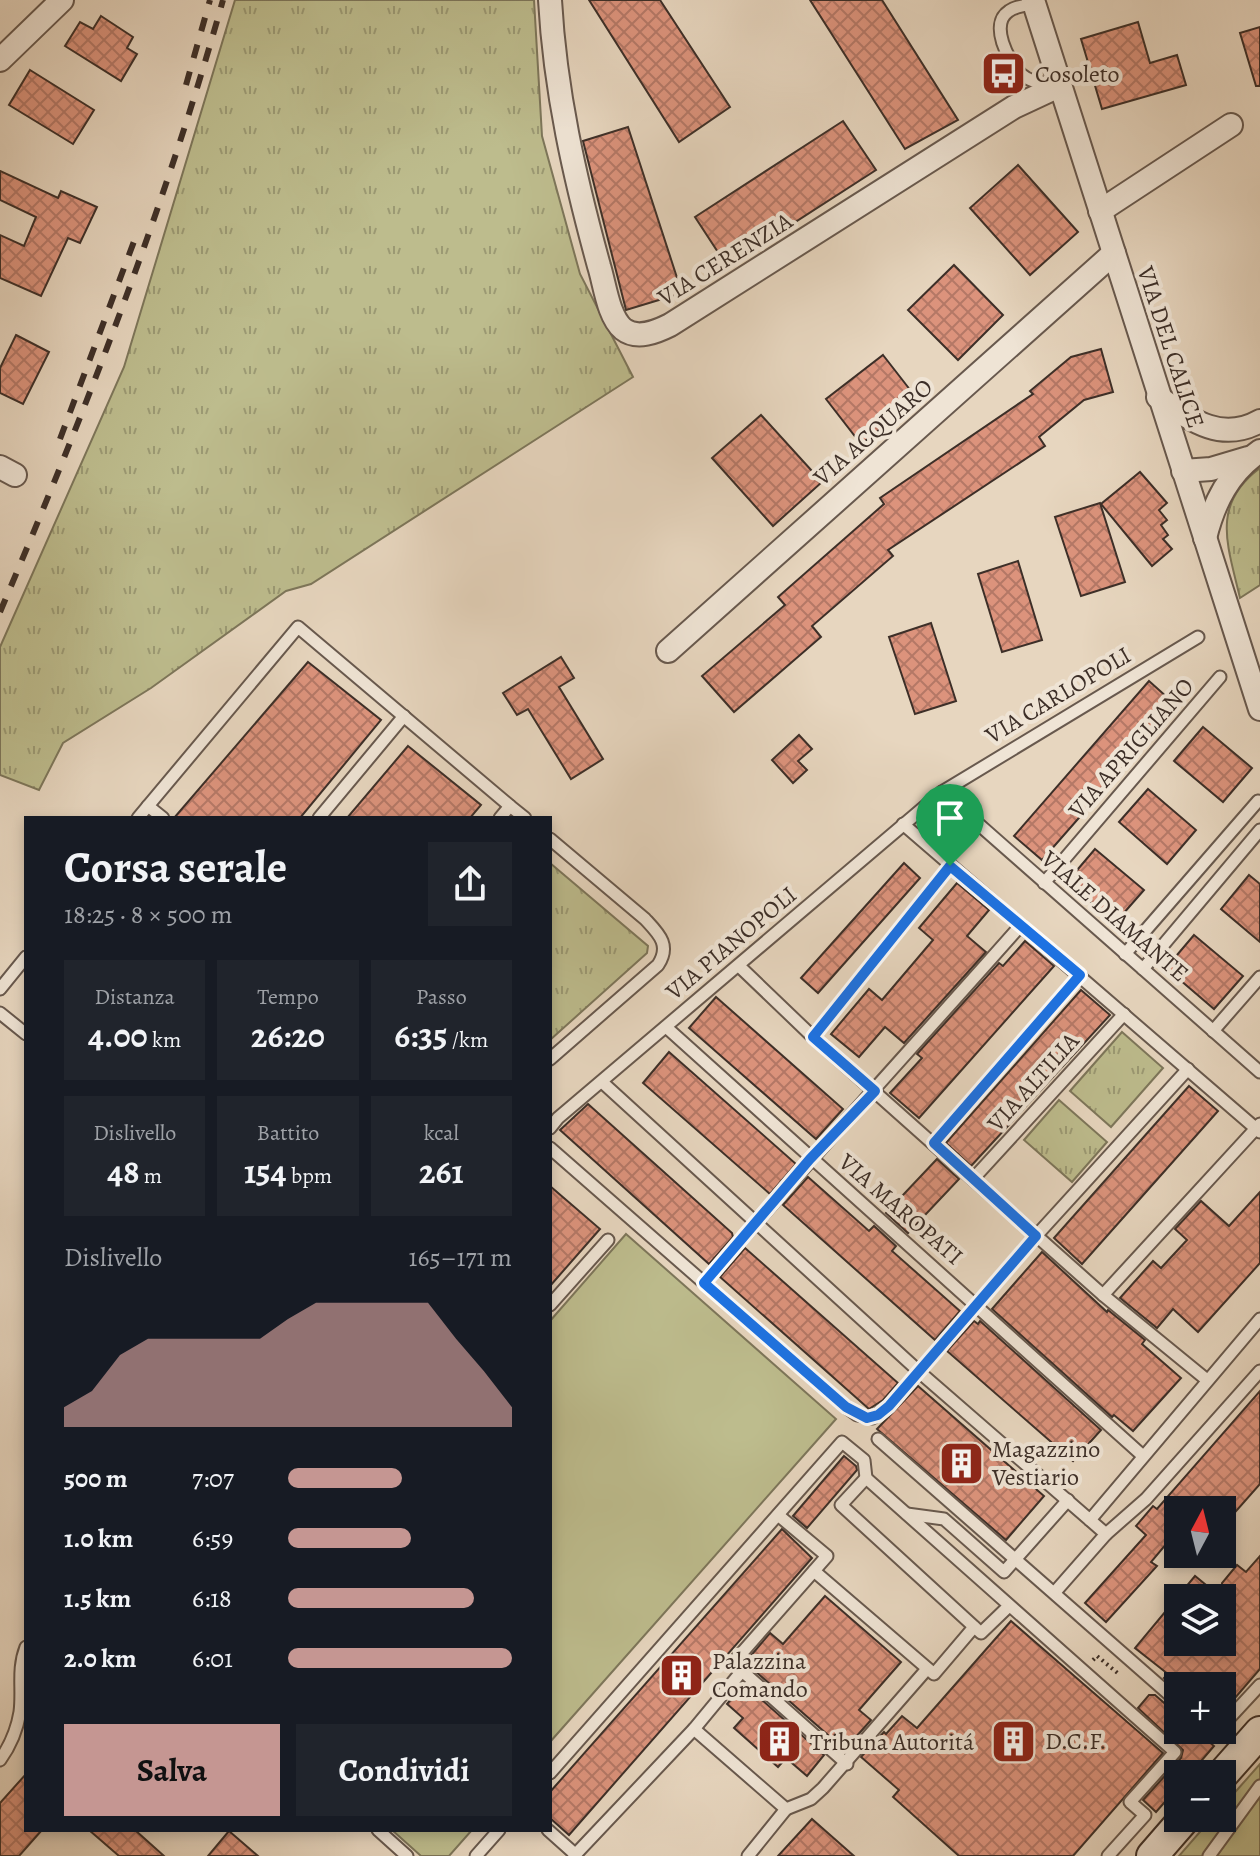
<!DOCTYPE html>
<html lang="it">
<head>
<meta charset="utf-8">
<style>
	body { margin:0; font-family:Alegreya,serif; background:#20242c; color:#f1f3f6; height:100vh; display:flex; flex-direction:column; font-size:30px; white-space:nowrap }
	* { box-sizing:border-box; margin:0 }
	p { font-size:26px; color:#9ea1a6 }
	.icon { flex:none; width:44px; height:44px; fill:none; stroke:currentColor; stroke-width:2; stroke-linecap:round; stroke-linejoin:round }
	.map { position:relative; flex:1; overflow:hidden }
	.details { position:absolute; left:24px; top:816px; width:528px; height:1016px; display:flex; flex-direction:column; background:#171b24; border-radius:0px; box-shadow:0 4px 12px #0003 }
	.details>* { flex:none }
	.needle { width:52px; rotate:7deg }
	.buttons { position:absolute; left:1164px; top:1496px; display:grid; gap:16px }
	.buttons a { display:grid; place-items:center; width:72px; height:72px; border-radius:0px; background:#171b24; box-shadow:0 4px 12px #0003; font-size:40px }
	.pin { position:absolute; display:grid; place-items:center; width:68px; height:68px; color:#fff; margin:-82px -34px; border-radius:50% 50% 50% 0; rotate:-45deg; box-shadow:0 0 8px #0007 }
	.pin .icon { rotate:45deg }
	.round { display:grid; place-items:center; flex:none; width:84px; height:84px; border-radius:0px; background:#20242c }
	.summary { display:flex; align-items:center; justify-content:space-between; height:136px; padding:0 40px }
	h1 { font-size:44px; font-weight:700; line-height:60px }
	.figures { display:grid; grid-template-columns:repeat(3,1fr); gap:12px; height:136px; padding:8px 40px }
	.figures div { display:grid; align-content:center; border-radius:0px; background:#20242c; text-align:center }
	.figures b { font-size:34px; font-weight:700 }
	.figures small { font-size:22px; font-weight:400 }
	.figures p { font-size:22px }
	.chart { height:224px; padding:16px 40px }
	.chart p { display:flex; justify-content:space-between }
	.chart svg { width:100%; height:144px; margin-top:8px; fill:#c59692; opacity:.7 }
	.action { display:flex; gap:16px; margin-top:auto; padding:16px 40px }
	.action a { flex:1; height:92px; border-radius:0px; background:#c59692; color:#111; font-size:32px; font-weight:700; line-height:92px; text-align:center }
	.action a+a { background:#20242c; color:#f1f3f6 }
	ul { padding:0 40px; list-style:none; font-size:26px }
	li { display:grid; grid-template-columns:128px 96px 1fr; align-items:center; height:60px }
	li i { height:20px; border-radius:10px; background:#c59692 }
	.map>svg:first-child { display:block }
	.grass { fill:url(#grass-tufts); stroke:#7d765a; stroke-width:2 }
	.pitch { fill:#bdbc8d; stroke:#7d765a; stroke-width:2 }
	.building { fill:url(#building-cross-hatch); stroke:#3d2f28; stroke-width:2; fill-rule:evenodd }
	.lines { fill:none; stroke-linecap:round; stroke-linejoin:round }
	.lane-casing { stroke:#68594e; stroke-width:15 }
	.street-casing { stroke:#68594e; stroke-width:26 }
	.secondary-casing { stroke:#3d2f28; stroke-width:34 }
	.path { stroke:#3d2f28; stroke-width:4; stroke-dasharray:2 4; stroke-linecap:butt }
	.lane { stroke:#efe4d5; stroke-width:11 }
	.street { stroke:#efe4d5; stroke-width:22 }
	.secondary { stroke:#efe4d5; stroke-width:30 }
	.rail { stroke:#3d2f28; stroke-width:6; stroke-dasharray:14 14; stroke-linecap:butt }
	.route-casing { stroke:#fff; stroke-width:16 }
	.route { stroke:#1a73e8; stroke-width:10 }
	.labels { text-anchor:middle; stroke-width:8; stroke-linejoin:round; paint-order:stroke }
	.poi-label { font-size:24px; fill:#3d2f28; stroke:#efe4d5; text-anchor:start }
	.street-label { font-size:24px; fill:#3d2f28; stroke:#efe4d5 }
</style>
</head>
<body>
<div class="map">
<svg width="1260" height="1856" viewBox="0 0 1260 1856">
	<defs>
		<pattern id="grass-tufts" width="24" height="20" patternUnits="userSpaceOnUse" patternTransform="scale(2)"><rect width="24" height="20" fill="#bdbc8d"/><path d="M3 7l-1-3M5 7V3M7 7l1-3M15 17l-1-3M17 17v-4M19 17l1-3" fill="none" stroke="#9b9973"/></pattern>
		<pattern id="building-cross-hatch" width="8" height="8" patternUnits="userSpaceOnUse" patternTransform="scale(2)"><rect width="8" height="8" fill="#dc937c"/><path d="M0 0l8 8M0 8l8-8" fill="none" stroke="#b47866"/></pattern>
	</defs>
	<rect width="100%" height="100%" fill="#e7d6bf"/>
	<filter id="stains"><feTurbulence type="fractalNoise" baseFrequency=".0025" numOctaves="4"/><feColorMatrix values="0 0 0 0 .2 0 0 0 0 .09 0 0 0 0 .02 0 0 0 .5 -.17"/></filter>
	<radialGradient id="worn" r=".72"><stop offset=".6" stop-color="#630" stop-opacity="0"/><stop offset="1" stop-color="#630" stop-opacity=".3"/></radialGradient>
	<!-- grass -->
	<g class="grass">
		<path d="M235,0H534L542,136L580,274L633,377L311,584L286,591L151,688L63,743L39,790L0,775V647L124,367Z"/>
		<path d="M1260,468V585L1240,598C1228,546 1210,505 1260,468Z"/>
		<path d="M550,863L648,946L647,953L550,1040Z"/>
		<path d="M1122,1032L1163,1068L1111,1127L1070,1091Z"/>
		<path d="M1059,1100L1107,1142L1072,1182L1024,1140Z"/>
	</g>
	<!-- pitch -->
	<g class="pitch">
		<path d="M626,1234L836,1419L550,1742V1321Z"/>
		<path d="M1260,1764V1856H1179L1212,1818H1222V1807Z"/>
		<path d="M392,1830H472L449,1856H421Z"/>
	</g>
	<!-- building -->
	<g class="building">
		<path d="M589,0H660L730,107L679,142Z"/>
		<path d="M810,0H882L958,120L905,149Z"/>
		<path d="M101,16L133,37L127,48L137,54L121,81L65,46L80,22L93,29Z"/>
		<path d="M1138,22L1150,63L1177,55L1186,85L1102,109L1081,39Z"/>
		<path d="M1260,27V86H1256L1240,33Z"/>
		<path d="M30,70L94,110L73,144L9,105Z"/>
		<path d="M843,121L876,170L727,266L695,217Z"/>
		<path d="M628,127L682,293L626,310L583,141Z"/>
		<path d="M1018,165L1078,232L1030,275L970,208Z"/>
		<path d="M0,171L58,198L61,191L97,207L80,243L68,238L41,296L0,278V235L24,246L36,217L0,200Z"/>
		<path d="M954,265L1003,315L958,360L908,310Z"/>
		<path d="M16,335L49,352L23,404L0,393V368Z"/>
		<path d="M1101,349L1113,392L1084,400L1039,437L1045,446L888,550L893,556L812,626L821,637L734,712L702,676L785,605L778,597L884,504L880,498L1033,394L1030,391L1071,357Z"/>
		<path d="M883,355L918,400L861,444L826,399Z"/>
		<path d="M761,415L822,482L773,526L712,458Z"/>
		<path d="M1140,472L1167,503L1159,510L1167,520L1161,525L1168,535L1163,539L1172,549L1152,566L1101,504Z"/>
		<path d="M1100,503L1125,582L1081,596L1055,517Z"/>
		<path d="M1018,561L1042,640L1002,652L978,574Z"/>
		<path d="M931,623L956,701L915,714L889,637Z"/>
		<path d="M561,657L574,678L559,687L603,759L571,779L528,709L517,715L503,693Z"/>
		<path d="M308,662L381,720L300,818H174Z"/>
		<path d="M1149,681L1177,706L1042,860L1014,836Z"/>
		<path d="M1203,727L1252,768L1223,802L1174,761Z"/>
		<path d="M799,735L812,749L798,761L807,770L793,783L772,760Z"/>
		<path d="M408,746L481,805L470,818H347Z"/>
		<path d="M1148,789L1196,830L1167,864L1119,822Z"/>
		<path d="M1095,849L1144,890L1115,923L1067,882Z"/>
		<path d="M904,863L920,878L818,993L801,978Z"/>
		<path d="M1249,875L1260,884V942L1221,909Z"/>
		<path d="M957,883L989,910L967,936L986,952L904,1043L885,1027L859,1057L831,1034L869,989L882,1000L933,940L919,928Z"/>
		<path d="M1194,935L1243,976L1214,1009L1166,968Z"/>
		<path d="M1025,941L1054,966L919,1118L890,1093L922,1058L917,1054L999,963L1003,966Z"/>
		<path d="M1081,990L1110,1015L971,1166L946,1143Z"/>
		<path d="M716,997L843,1109L816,1139L689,1028Z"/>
		<path d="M669,1052L796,1164L770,1194L643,1083Z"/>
		<path d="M1189,1086L1218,1111L1082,1264L1054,1238Z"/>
		<path d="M588,1104L732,1233L733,1237L709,1264L560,1130Z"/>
		<path d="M937,1159L959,1179L908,1233L886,1213Z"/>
		<path d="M808,1177L869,1231L874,1226L896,1246L892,1251L960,1311L935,1340L783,1205Z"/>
		<path d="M550,1186L600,1229L550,1286Z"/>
		<path d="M1260,1192V1263L1198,1332L1173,1309L1157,1328L1120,1298L1153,1261L1161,1268L1187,1240L1175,1229L1201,1201L1229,1226Z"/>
		<path d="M745,1248L898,1383L883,1400L869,1409L720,1277Z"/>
		<path d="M1042,1252L1107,1312L1108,1310L1145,1340L1142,1344L1181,1378L1133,1431L1114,1415L1112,1417L992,1309Z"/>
		<path d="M974,1321L978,1324L980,1321L1101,1430L1073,1461L947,1351Z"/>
		<path d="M918,1386L1044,1496L1006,1540L877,1429Z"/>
		<path d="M1260,1391V1484L1222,1527V1510H1178V1530L1151,1562L1157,1566L1106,1622L1085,1603L1146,1535L1136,1526L1153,1506L1157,1509Z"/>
		<path d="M844,1456L856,1466L857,1470L807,1528L793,1516Z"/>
		<path d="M782,1529L812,1558L569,1835L550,1818V1792Z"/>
		<path d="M1260,1556V1669L1222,1713V1686H1173L1164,1678L1168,1674L1135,1648L1195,1576L1222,1598V1583L1237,1565L1246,1572ZM1178,1598H1222V1642H1178Z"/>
		<path d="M825,1596L901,1662L859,1710L871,1720L848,1746L839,1738L836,1742L755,1671L758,1668L748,1659L770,1633L783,1644Z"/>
		<path d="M1011,1621L1163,1753L1073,1856H959L893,1797L899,1790L861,1757L884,1732L886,1734L902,1716L917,1728Z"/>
		<path d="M744,1684L824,1755L807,1776L786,1758L778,1767L734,1728L743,1718L727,1704Z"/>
		<path d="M1149,1695H1155L1178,1715V1730H1195L1214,1746L1190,1774H1178V1787L1156,1812L1143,1800L1181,1758L1183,1750L1138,1708Z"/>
		<path d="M26,1774V1830H42L19,1856H0V1803Z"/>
		<path d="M812,1819L854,1856H778Z"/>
		<path d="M89,1830H135L164,1856H119Z"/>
		<path d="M229,1831L258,1856H208Z"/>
	</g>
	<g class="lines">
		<defs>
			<g id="lane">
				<path d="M1034,4C1026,5 1016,6 1009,11C989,24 1008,61 1021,74C1030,82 1041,83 1052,85"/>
				<path d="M942,792L1260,1072"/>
				<path d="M138,818L148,806"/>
				<path d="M163,818L148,806L298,627L510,806"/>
				<path d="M319,818L404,716"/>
				<path d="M500,818L510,806L525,818"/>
				<path d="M903,824L1260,1132"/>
				<path d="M550,839L645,919C659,934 671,945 658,965L550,1059"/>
				<path d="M1044,883L1220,677"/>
				<path d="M1125,954L1258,801"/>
				<path d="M739,966L813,1037L1103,1295L1207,1380"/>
				<path d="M1143,969L1260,830"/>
				<path d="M0,989L26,957"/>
				<path d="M0,1013L26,1034"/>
				<path d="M666,1027L1143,1456"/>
				<path d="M1213,1031L1260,977"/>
				<path d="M813,1037L950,866"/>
				<path d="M602,1082L924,1376L1106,1534L1055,1592"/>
				<path d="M550,1128L558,1118L942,792L1198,637"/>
				<path d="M934,1143L1080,975"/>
				<path d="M550,1148L846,1407L857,1415L872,1418L889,1406L1036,1236L1188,1069"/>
				<path d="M973,1179L1124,1014"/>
				<path d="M704,1283C807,1162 915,1045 1021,925"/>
				<path d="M1103,1295L1260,1124"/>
				<path d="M550,1305L608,1240"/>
				<path d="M878,1439L1178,1702"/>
				<path d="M907,1514L944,1519L1004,1572L1068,1500"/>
				<path d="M1090,1520L1260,1319"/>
				<path d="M1106,1534L1146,1499L1260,1371"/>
				<path d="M814,1571L934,1674L974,1627"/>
				<path d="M1009,1606L981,1633L841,1505L866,1478L1175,1752L1130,1802L1145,1815L1108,1856"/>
				<path d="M742,1671L847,1764"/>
				<path d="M1222,1726L1260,1685"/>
				<path d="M694,1729L786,1809L748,1856"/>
				<path d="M1210,1730L1215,1734L1218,1730"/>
				<path d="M0,1760C10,1746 17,1730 20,1712C23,1689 17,1670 26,1647"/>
				<path d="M550,1773L842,1442L864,1460L866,1478"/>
				<path d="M786,1809L811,1799L823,1788L927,1669"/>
				<path d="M378,1830L407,1856"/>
				<path d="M548,1830L575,1854"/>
				<path d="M476,1856L499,1830"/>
				<path d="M574,1856L694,1729L742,1671L733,1663L827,1556L778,1515"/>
				<path d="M1209,1856L1260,1786"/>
			</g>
			<g id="street">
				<path d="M550,0C555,91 575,179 599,266C605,285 608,316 623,329C637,340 656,332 670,325L1014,107L1059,86"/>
				<path d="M1033,0L1260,709"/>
				<path d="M0,60L62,0"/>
				<path d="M1100,211L1231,125"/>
				<path d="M1158,397C1191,420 1221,443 1260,421"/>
				<path d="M0,467L15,475"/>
				<path d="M1183,471L1211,469L1248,458"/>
				<path d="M1205,538C1214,502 1229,472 1260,451"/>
				<path d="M668,651L1114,253"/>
			</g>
			<g id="secondary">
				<path d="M1222,1775L1260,1732"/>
				<path d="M1152,1856L1185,1818"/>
			</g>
		</defs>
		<!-- lane casing -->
		<use href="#lane" class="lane-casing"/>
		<!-- street casing -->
		<use href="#street" class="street-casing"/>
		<!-- secondary casing -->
		<use href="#secondary" class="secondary-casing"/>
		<!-- path -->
		<path class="path" d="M1093,1660L1097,1656L1120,1675"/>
		<!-- lane -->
		<use href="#lane" class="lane"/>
		<!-- street -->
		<use href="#street" class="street"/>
		<!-- secondary -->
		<use href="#secondary" class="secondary"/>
		<!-- rail -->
		<g class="rail">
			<path d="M186,85L210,0"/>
			<path d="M60,439L136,236"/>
			<path d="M0,612C85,412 164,210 223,0"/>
		</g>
	</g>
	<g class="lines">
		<defs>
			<path id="route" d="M950,866L1080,975L934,1143L1036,1236L889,1406L878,1415L867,1418L846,1407L704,1283L810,1159L875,1091L813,1037Z"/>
		</defs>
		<!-- route casing -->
		<use href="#route" class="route-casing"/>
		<!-- route -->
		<use href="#route" class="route"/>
	</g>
	<!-- icons -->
	<defs>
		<symbol id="bus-square" viewBox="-11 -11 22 22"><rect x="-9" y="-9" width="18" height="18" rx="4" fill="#8f2418" stroke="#efe4d5"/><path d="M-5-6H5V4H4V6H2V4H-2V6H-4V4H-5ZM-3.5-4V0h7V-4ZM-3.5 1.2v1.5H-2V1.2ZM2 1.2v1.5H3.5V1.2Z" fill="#fff"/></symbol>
		<symbol id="building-square" viewBox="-11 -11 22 22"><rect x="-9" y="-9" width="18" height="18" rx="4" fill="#8f2418" stroke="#efe4d5"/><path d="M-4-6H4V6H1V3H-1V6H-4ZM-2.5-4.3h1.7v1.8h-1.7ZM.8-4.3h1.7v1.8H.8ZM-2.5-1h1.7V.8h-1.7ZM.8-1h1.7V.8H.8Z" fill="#fff"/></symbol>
	</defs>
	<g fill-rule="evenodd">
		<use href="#bus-square" x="978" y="48" width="51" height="51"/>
		<use href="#building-square" x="936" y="1438" width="51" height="51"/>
		<use href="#building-square" x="656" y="1650" width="51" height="51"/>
		<use href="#building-square" x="988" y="1716" width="51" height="51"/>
		<use href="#building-square" x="754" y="1716" width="51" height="51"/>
	</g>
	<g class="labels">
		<!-- poi labels -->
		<g class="poi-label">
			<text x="1035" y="82">Cosoleto</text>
			<text x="992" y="1457">Magazzino<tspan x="992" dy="28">Vestiario</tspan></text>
			<text x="712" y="1669">Palazzina<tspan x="712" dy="28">Comando</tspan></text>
			<text x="1045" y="1749">D.C.F.</text>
			<text x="810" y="1750">Tribuna Autoritá</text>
		</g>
		<!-- street labels -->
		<g class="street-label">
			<text transform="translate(725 259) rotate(-32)" y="8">VIA CERENZIA</text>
			<text transform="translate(1171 347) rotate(72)" y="8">VIA DEL CALICE</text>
			<text transform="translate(873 432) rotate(-41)" y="8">VIA ACQUARO</text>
			<text transform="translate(1058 695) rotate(-31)" y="8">VIA CARLOPOLI</text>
			<text transform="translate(1131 748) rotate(-49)" y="8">VIA APRIGLIANO</text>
			<text transform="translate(1115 916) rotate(41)" y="8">VIALE DIAMANTE</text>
			<text transform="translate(731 943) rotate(-40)" y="8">VIA PIANOPOLI</text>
			<text transform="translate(1033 1082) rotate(-48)" y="8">VIA ALTILIA</text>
			<text transform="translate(901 1209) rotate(41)" y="8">VIA MAROPATI</text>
		</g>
	</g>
	<rect width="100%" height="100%" filter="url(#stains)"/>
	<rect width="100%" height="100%" fill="url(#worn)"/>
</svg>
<div class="buttons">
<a><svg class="needle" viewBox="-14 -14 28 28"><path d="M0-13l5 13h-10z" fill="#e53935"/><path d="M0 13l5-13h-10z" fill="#9ea1a6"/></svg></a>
<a><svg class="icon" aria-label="layers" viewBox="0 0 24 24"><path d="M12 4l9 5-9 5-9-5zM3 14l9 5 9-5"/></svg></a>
<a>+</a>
<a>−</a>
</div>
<div class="pin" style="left:950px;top:866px;background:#1e9e55"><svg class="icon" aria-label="arrive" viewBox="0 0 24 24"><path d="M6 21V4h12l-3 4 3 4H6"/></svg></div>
<section class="details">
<div class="summary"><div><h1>Corsa serale</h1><p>18:25 · 8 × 500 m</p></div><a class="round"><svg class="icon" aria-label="share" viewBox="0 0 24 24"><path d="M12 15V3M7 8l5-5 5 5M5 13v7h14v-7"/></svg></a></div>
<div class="figures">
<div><p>Distanza</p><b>4.00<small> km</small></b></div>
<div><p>Tempo</p><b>26:20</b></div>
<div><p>Passo</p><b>6:35<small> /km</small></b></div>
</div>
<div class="figures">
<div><p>Dislivello</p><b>48<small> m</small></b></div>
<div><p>Battito</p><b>154<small> bpm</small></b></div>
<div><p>kcal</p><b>261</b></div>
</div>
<div class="chart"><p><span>Dislivello</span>165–171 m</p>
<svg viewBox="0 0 160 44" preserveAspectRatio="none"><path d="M0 44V38L10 33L20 22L30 17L40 17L50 17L60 17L70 17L80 11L90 6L100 6L110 6L120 6L130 6L140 17L150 27L160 38V44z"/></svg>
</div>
<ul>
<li><b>500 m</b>7:07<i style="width:51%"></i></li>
<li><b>1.0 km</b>6:59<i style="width:55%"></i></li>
<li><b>1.5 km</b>6:18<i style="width:83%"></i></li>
<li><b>2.0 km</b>6:01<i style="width:100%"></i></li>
</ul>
<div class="action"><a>Salva</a><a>Condividi</a></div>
</section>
</div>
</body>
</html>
